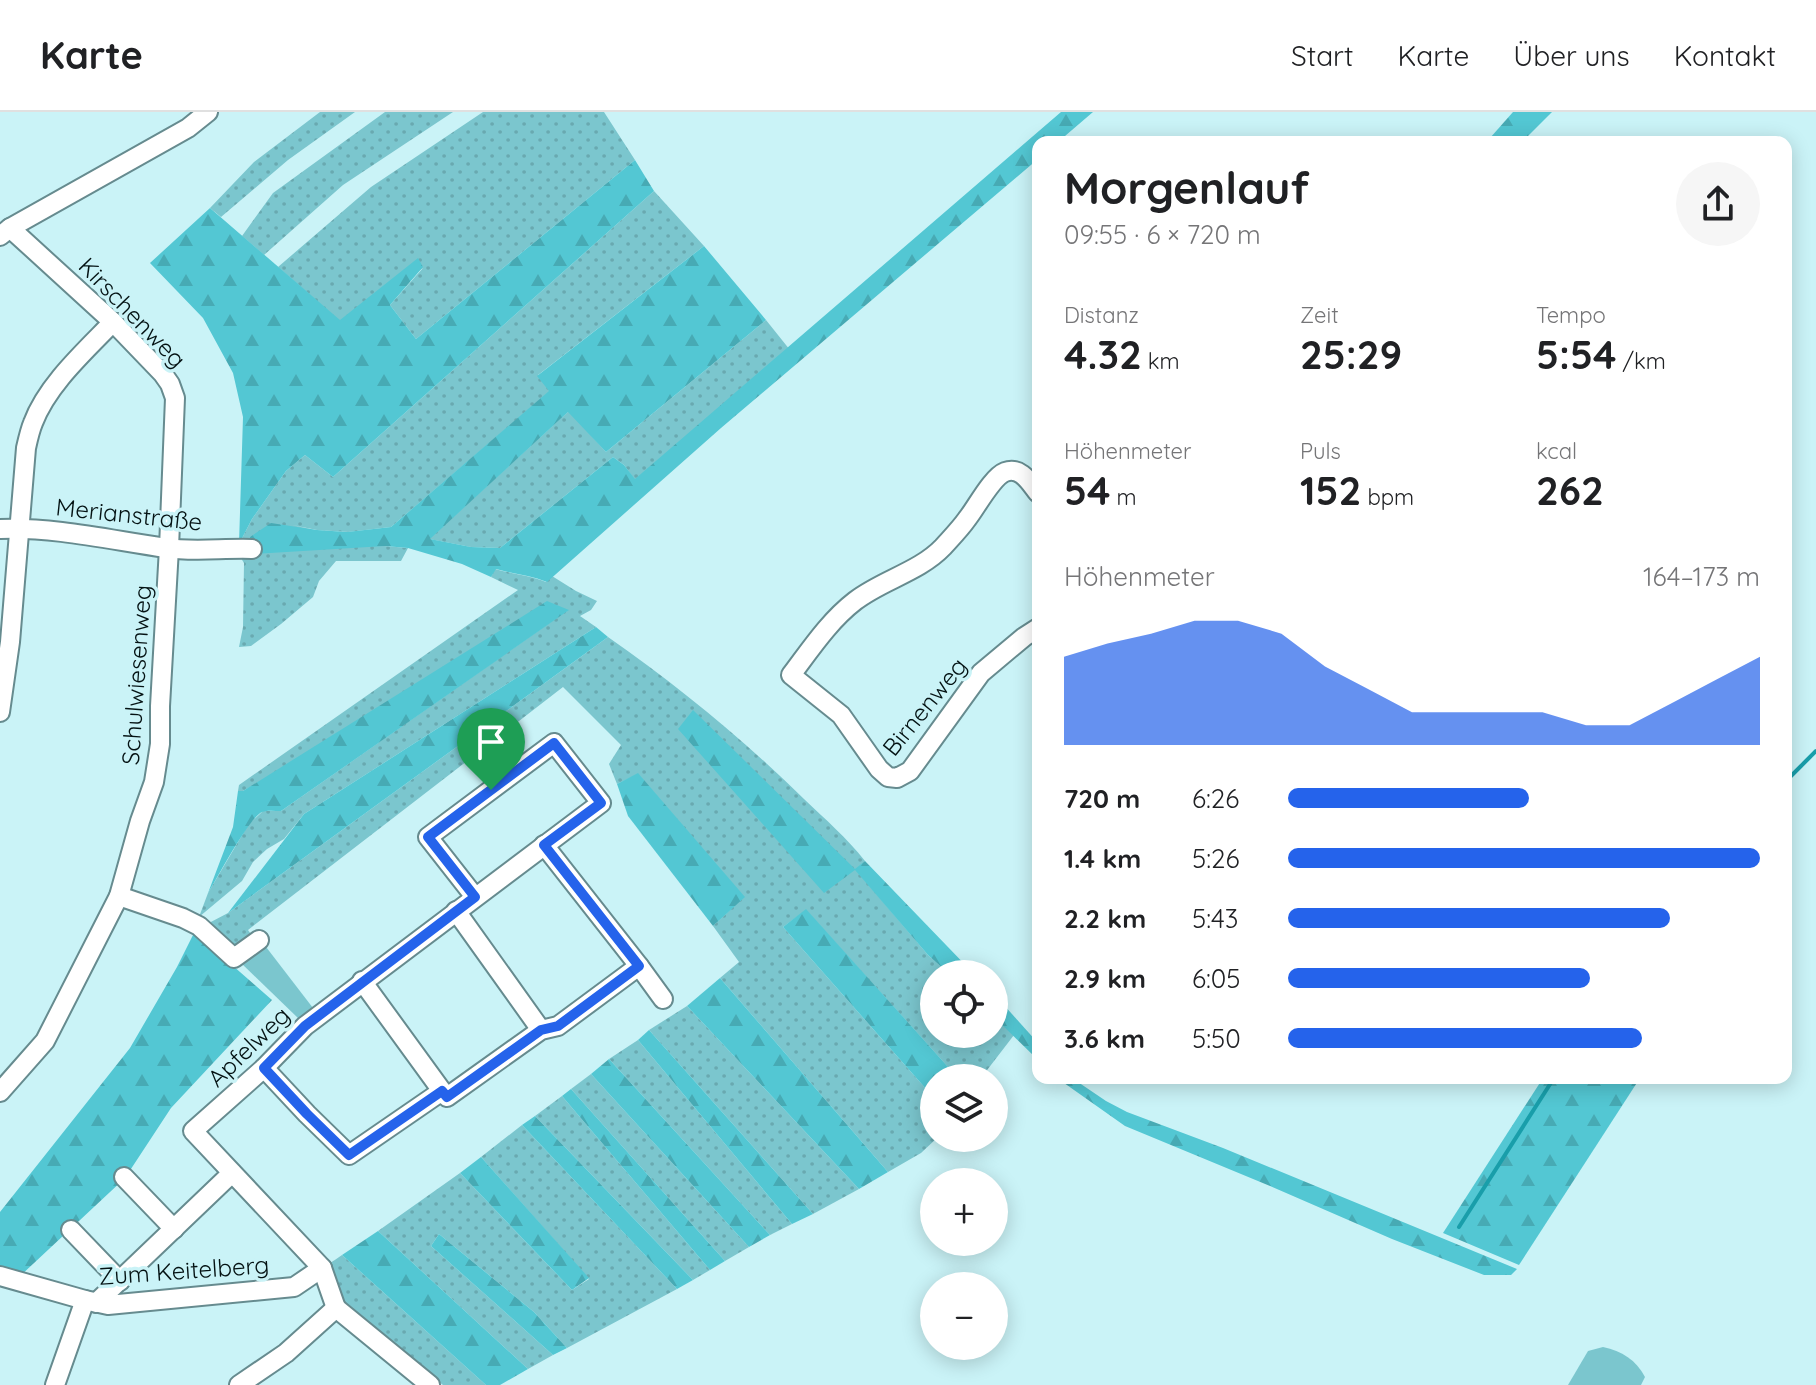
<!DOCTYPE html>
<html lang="de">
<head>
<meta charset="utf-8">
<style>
	body { margin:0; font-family:Quicksand,sans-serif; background:#f6f6f6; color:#202124; height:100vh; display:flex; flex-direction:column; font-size:30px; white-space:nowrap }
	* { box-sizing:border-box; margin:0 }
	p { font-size:26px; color:#757577 }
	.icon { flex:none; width:44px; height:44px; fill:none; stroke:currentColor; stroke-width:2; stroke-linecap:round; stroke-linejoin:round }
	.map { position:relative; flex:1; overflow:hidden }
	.panel { position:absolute; left:1032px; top:24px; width:760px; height:948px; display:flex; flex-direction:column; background:#fff; border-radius:16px; box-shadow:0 4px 20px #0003 }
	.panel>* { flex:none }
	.tools { position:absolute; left:920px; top:848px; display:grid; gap:16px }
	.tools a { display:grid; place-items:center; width:88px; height:88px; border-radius:50%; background:#fff; box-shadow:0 4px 20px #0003; font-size:40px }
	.pin { position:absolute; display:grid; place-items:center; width:68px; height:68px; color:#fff; margin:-82px -34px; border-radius:50% 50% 50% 0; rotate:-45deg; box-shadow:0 0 8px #0007 }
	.pin .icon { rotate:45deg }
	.round { display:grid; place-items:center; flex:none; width:84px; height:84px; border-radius:42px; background:#f6f6f6 }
	.overview { display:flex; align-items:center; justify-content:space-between; height:136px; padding:0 32px }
	h1 { font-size:44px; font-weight:800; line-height:60px }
	.stats { display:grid; grid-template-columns:repeat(3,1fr); gap:12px; height:136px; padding:8px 32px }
	.stats div { display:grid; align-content:center }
	.stats b { font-size:40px; font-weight:800 }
	.stats small { font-size:22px; font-weight:400 }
	.stats p { font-size:22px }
	.chart { height:224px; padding:16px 32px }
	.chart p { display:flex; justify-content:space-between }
	.chart svg { width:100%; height:144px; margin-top:8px; fill:#2563eb; opacity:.7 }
	ul { padding:0 32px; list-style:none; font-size:26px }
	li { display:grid; grid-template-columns:128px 96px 1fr; align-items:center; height:60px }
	li i { height:20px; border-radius:10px; background:#2563eb }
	header { display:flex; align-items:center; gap:48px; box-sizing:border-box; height:112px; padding:0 40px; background:#fff; border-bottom:2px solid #e0e0e0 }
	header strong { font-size:38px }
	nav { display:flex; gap:44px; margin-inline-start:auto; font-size:28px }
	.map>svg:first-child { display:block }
	.grass { fill:url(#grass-dots) }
	.forest { fill:url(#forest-firs) }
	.park { fill:#7bc6ce }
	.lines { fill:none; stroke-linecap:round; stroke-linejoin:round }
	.stream { stroke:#199eaa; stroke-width:4 }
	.minor-casing { stroke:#668b8f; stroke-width:22 }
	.minor { stroke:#fff; stroke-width:18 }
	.route-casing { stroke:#fff; stroke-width:16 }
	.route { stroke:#2563eb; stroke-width:10 }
	.labels { text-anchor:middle; stroke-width:7; stroke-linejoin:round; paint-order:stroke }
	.street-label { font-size:24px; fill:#041213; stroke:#caf3f7 }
</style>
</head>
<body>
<header>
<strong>Karte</strong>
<nav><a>Start</a><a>Karte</a><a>Über uns</a><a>Kontakt</a></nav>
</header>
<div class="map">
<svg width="1816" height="1273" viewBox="0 0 1816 1273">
	<defs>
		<pattern id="grass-dots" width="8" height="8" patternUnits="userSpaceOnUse" patternTransform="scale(2)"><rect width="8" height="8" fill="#7bc6ce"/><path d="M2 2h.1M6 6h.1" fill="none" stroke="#69a9b0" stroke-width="1.8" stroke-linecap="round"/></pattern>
		<pattern id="forest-firs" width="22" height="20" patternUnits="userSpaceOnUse" patternTransform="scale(2)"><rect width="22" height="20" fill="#53c7d3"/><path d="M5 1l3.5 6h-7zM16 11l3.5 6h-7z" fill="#47aab4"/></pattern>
	</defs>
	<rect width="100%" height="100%" fill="#caf3f7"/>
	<!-- grass -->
	<g class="grass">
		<path d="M320,0H355L288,48L221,105L210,96L254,50Z"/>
		<path d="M385,0H453L343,73L264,143L242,124L273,81Z"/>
		<path d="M483,0H604L635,48L416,227L390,193L423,156L340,209L278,155L371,75Z"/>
		<path d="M654,79L704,134L538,263L550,279L391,415L348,420L317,418L292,413L385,434L408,436L401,449H336L319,469L313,485L281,512L251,534L239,535L243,515L244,451L239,443V432L252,407L286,359L305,343L333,365Z"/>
		<path d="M766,208L790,238L635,368L624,353L613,345L500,436L471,435L429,427L569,299L606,340Z"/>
		<path d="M495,457C512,462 530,463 546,470L552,464L576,479L597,489L591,498L580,504L596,515L304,702L284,727L267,737L253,750L242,769L199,805L208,781L248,713L263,699H281L568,498L243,679H238L239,673L518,478L491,465Z"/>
		<path d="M608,525C678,574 743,627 804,687C825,707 847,726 865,749L856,758L928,843L949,862H934V922H994V905L1014,923L981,966H958L806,798L783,815L934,986V1026H937L921,1041L888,1060L720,866L739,850L713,814L744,785L638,662L617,672L609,652L621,633L563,575L248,818L253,825L237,837L207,812L228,801Z"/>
		<path d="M687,894L859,1077L813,1102L649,918Z"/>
		<path d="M638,928L792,1112L770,1123L609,947Z"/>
		<path d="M591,962L749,1135L725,1149L571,977Z"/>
		<path d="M562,984L710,1158L693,1168L535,1004Z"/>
		<path d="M522,1013L677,1177L567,1236L534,1200L439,1122L431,1134L553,1243L528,1257L378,1119L460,1061L572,1178L589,1167L481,1045Z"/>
		<path d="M342,1143L486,1273H443L423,1258L345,1191L329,1152Z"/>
	</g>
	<!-- forest -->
	<g class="forest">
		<path d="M1061,0H1093L1058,30H1038V47L721,316L547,470C530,463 513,462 496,457L491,465L462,452L408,436L385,434L252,442L250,425L271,411L317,418L347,420L391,415L549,279L537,264L704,134L766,208L606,340L568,300L430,427L471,435L500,436L613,345L624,353L635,367Z"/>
		<path d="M1513,0H1552L1528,24L1490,26Z"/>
		<path d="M635,48L654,79L333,365L305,343L286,359L252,407L239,432L243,305L233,261L203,206L150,151L210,96L340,208L418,146L423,155L390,193L416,227Z"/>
		<path d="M547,489L569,498L281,699C275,699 267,698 262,700C248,707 218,765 208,781L233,715L238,679H243Z"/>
		<path d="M596,515L608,525L228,801L304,702Z"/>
		<path d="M693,598L855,757L865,749L974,862H949L928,843L855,758L824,781L678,617Z"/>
		<path d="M638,661L745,785L713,814L628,704L617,672Z"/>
		<path d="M806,797L958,966H934V986L783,815Z"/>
		<path d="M196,817L232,853L272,888L171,996L125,1066L18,1166L0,1161V1100L130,936L177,855Z"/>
		<path d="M720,866L888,1060L859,1077L687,894Z"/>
		<path d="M994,882L1038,931V948L994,905Z"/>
		<path d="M649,918L813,1102L792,1112L638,928Z"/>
		<path d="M609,947L770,1123L749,1135L591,962Z"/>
		<path d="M1057,966H1072L1106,989L1127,1000L1223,1036L1517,1157L1511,1163H1484L1392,1127L1270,1074L1125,1014Z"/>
		<path d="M1543,966H1640L1519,1153L1443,1121Z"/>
		<path d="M571,977L725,1149L710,1158L562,984Z"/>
		<path d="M535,1004L693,1168L677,1177L522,1013Z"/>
		<path d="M481,1045L589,1166L572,1178L460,1061Z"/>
		<path d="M378,1119L528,1257L500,1273H486L342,1143Z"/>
		<path d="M439,1122L534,1200L567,1236L553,1243L431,1134Z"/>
	</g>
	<!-- park -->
	<g class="park">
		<path d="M263,831L313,896L299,907L240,850Z"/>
		<path d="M1603,1235C1622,1239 1636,1248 1645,1265L1641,1273H1568L1588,1239Z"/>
	</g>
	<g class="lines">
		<!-- stream -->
		<g class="stream">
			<path d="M1786,669L1816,639"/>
			<path d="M1459,1115L1554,966"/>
		</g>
		<defs>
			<g id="minor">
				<path d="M0,124L10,116L188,16L208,0"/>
				<path d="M1038,381C1030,371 1021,354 1005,360C992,365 976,396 967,407C960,417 951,426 943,435C919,460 882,468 855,489C829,509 810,538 791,563L841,603L879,657L888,665L897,666L910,659L981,561L1024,525L1038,516"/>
				<path d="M0,417C56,415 110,428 166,436C193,440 224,436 252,437"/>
				<path d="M0,600L10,530L26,336C28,327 30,318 33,311C47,273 85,239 113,210"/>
				<path d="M119,784L183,806L199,814L234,846L259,828"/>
				<path d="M456,799L541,918"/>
				<path d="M639,854L663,887"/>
				<path d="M362,869L442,979"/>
				<path d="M264,956L307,1002L349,1043L442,979L447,985L541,918L558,914L639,854L544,733"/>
				<path d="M0,980L45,929L119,784L140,709L154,670L160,632V594L169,436L175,286L170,272L163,262L113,210L10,116"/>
				<path d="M124,1065L174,1117"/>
				<path d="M71,1118L120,1169"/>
				<path d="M0,1164L85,1188L108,1193L294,1175L322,1156"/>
				<path d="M96,1191L232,1061"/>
				<path d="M336,1196L322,1156L193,1019L264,956L305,914L601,691L554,631L428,725L475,785"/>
				<path d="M336,1196L430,1273"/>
				<path d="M55,1273L85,1188"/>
				<path d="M239,1273L286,1241L336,1196"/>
			</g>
		</defs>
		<!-- minor casing -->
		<use href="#minor" class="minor-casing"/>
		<!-- minor -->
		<use href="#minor" class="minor"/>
	</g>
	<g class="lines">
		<defs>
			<path id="route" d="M554,631L601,691L544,733L639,854L558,914L541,918L447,985L442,979L349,1043L307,1002L264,956L305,914L475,785L428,725Z"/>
		</defs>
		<!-- route casing -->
		<use href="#route" class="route-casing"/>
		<!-- route -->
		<use href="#route" class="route"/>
	</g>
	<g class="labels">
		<!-- street labels -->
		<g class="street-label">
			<text transform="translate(132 201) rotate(46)" y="8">Kirschenweg</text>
			<text transform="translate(129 403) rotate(6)" y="8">Merianstraße</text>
			<text transform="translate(137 563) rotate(-86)" y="8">Schulwiesenweg</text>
			<text transform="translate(925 595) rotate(-51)" y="8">Birnenweg</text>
			<text transform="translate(249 935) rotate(-44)" y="8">Apfelweg</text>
			<text transform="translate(184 1159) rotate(-4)" y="8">Zum Keitelberg</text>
		</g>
	</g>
</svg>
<div class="tools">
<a><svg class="icon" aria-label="locate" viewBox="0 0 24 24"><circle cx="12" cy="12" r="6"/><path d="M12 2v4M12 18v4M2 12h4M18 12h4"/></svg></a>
<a><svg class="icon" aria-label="layers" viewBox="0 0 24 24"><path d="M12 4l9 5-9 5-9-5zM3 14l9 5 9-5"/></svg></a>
<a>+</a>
<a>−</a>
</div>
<div class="pin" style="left:491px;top:678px;background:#1e9e55"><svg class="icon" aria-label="arrive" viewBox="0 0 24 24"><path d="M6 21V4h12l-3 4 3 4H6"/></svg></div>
<section class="panel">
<div class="overview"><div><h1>Morgenlauf</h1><p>09:55 · 6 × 720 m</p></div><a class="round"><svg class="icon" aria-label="share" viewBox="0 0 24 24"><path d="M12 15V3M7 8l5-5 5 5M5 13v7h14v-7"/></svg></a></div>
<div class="stats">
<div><p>Distanz</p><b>4.32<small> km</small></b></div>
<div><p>Zeit</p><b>25:29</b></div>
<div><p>Tempo</p><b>5:54<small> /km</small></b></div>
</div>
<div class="stats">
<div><p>Höhenmeter</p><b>54<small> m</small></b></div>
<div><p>Puls</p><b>152<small> bpm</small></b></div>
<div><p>kcal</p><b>262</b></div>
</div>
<div class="chart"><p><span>Höhenmeter</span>164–173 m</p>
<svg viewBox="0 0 160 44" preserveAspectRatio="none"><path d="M0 44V17L10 13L20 10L30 6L40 6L50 10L60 20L70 27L80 34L90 34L100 34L110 34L120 38L130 38L140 31L150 24L160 17V44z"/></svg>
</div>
<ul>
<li><b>720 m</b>6:26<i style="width:51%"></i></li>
<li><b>1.4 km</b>5:26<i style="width:100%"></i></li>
<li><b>2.2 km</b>5:43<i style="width:81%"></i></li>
<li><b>2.9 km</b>6:05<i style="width:64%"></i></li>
<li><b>3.6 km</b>5:50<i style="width:75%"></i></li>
</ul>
</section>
</div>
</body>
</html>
